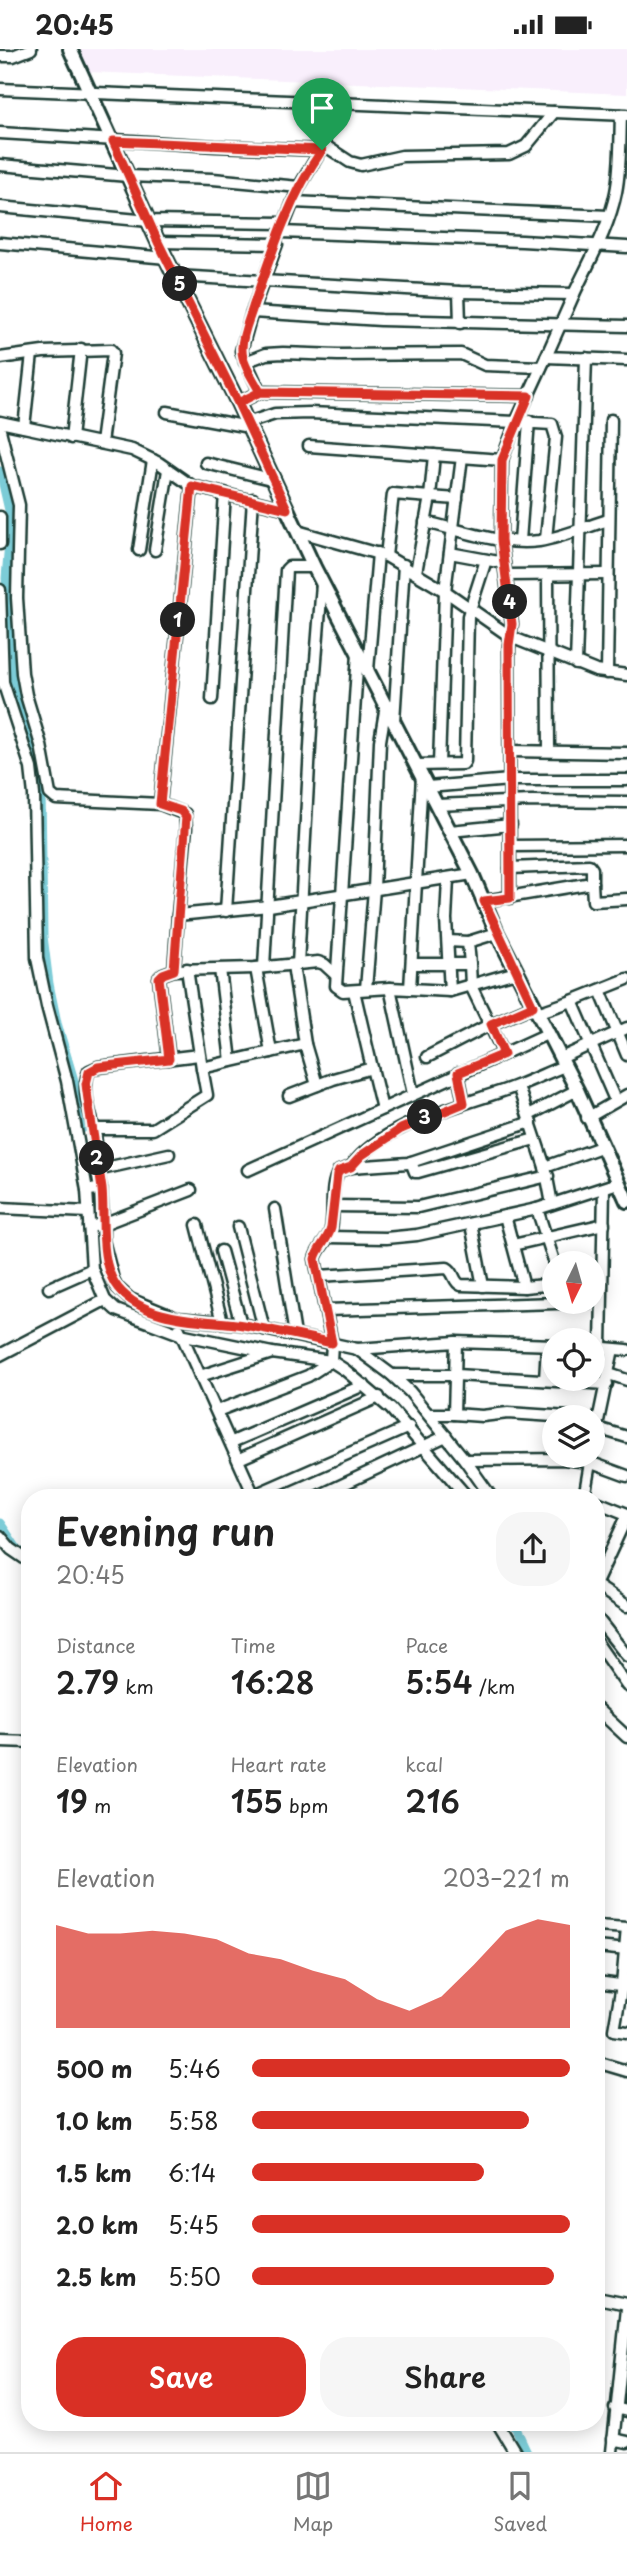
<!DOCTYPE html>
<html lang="en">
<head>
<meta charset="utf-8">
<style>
	body { margin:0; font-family:"Playpen Sans",sans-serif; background:#f6f6f6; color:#222; height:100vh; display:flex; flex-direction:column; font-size:26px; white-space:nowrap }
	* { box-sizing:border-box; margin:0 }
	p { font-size:23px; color:#767676 }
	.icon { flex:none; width:38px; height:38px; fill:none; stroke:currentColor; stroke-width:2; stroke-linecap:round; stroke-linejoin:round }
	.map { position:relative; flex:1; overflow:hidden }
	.side { position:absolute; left:21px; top:1440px; width:584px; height:942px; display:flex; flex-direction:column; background:#fff; border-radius:28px; box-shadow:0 4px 18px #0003 }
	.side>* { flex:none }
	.needle { width:46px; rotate:185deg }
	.tools { position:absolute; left:542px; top:1202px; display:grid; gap:14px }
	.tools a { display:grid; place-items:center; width:63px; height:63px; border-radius:50%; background:#fff; box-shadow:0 4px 18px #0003; font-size:35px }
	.pin { position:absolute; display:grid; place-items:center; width:60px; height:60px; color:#fff; margin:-72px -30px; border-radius:50% 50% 50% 0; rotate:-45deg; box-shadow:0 0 7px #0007 }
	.pin .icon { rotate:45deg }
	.km { position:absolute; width:35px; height:35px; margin:-18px; border-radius:50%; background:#222; color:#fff; font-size:19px; line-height:35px; text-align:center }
	.round { display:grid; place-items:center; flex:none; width:74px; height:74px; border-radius:28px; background:#f6f6f6 }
	.overview { display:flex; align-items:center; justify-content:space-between; height:119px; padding:0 35px }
	h1 { font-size:38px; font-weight:600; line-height:52px }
	.figures { display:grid; grid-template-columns:repeat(3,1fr); gap:10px; height:119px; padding:7px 35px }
	.figures div { display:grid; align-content:center }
	.figures b { font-size:30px; font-weight:600 }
	.figures small { font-size:19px; font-weight:400 }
	.figures p { font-size:19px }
	.chart { height:196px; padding:14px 35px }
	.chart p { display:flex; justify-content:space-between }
	.chart svg { width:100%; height:126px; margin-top:7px; fill:#d93025; opacity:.7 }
	.cta { display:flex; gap:14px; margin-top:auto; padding:14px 35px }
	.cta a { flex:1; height:80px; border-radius:28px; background:#d93025; color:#fff; font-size:28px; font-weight:600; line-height:80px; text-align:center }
	.cta a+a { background:#f6f6f6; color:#222 }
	ul { padding:0 35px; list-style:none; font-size:23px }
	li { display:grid; grid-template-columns:112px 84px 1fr; align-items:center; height:52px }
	li i { height:18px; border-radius:9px; background:#d93025 }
	.status { display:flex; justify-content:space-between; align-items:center; height:49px; padding:0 35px; background:#fff; direction:ltr }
	.status svg { height:19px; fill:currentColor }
	.tab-bar { display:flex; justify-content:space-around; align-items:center; height:98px; border-top:2px solid #e0e0e0; background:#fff; font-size:19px; color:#767676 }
	.tab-bar a { display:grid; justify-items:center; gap:4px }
	.tab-bar .active { color:#d93025 }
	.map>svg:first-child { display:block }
	.built { fill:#f9effc }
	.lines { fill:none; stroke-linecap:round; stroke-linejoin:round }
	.canal { stroke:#7cccd7; stroke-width:9 }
	.minor-casing { stroke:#1f3d34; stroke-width:15 }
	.major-casing { stroke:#1f3d34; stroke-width:18 }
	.minor { stroke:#fff; stroke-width:10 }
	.major { stroke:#fff; stroke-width:12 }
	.route-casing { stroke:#fff; stroke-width:14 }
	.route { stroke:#d93025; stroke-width:9 }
</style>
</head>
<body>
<div class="status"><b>20:45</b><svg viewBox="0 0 49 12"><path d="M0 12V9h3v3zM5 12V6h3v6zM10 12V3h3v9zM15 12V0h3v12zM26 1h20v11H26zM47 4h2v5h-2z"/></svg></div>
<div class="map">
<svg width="627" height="2403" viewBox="0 0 627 2403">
	<rect width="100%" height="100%" fill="#fff"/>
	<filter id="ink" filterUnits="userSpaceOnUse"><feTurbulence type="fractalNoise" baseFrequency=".0143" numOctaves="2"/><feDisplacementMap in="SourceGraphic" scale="14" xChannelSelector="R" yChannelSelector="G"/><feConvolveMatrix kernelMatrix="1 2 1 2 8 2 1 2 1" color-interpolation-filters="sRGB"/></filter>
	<g filter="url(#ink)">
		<!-- built -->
		<path class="built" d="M77,0H627V45L88,23Z"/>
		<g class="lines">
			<!-- canal -->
			<g class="canal">
				<path d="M0,422L11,470L6,529L13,641L31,689L41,741L43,887L49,935L57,974L78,1045L84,1079"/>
				<path d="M0,1474L18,1501L21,1503"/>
				<path d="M513,2373L527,2403"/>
			</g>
			<defs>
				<g id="minor">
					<path d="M0,7H13L31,0"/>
					<path d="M0,40L627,66"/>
					<path d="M0,84L215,97L322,101"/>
					<path d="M324,96L350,113L361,116L402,107L509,105L526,97L554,63"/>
					<path d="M0,116L128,127L213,130L299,138"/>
					<path d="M293,153L609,167"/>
					<path d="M0,158L149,172L284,174"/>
					<path d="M283,178L299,138L324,96L328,55"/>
					<path d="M281,183L522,192L627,198"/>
					<path d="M158,193L277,195L252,263L381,271L627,277"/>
					<path d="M0,194L167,209"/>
					<path d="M176,227L459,243L574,245C589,213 609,179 616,143C621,118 620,91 621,66"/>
					<path d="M459,243L460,274"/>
					<path d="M574,245L546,308L627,311"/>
					<path d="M0,309L43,303L111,301L113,304L101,394"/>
					<path d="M245,313L266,305L283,304L338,306L461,305L485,316L541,318"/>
					<path d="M260,343L529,347"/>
					<path d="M238,354L260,343L241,302L252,263"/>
					<path d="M167,363L249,378"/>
					<path d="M0,373L132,401L159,414L192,437L287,460"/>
					<path d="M247,374L275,365L310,364L516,373L546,308"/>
					<path d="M24,378L32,305"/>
					<path d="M0,381L19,456L17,549L22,624L26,646L41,696L50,745L56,750L160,755L185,765L186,779L178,866L269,857L472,825"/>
					<path d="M71,389L81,300"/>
					<path d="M309,397L502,411L516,373L552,375L556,388L546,490"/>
					<path d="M502,411L501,491L512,575L509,596L510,849"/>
					<path d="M206,414L275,431"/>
					<path d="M0,468V495"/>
					<path d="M425,473C461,481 502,497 539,492C563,488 586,478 608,471"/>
					<path d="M297,482L386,507L445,542L511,588L596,622L627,626"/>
					<path d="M520,492L529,372"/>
					<path d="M139,501L153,411"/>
					<path d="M155,501L168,421"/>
					<path d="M450,504L504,514"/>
					<path d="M386,507L393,445L430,448L434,406"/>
					<path d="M416,523L430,448L457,450"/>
					<path d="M507,526L607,525"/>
					<path d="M548,527L549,702"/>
					<path d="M0,541L3,633L31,719L34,746L37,909L47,957L67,1032L87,1141L101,1140"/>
					<path d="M358,604L336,937L343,942L390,939L450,942L516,923"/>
					<path d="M576,615L586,309"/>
					<path d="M368,621L378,504"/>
					<path d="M607,624L611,371"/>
					<path d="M212,650L225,444"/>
					<path d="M394,672L404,516"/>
					<path d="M510,702L627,704"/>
					<path d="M439,715L445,542L462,408"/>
					<path d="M417,716L463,715L465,712L468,567L486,511"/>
					<path d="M428,738L510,731H627"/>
					<path d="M160,755L192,437"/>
					<path d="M437,756L532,752L627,753"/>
					<path d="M450,782L511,776"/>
					<path d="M511,797L627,796"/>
					<path d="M510,819L589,816L592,820V834"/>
					<path d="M448,830L446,870L450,942"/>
					<path d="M484,852L592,834L593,852L627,850"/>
					<path d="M226,862L253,450"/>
					<path d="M178,866L174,921L256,919L318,913L324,915L336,926"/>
					<path d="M448,892L468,893L497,884"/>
					<path d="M298,915L312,662L322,535"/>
					<path d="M412,915H470L468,893"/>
					<path d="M470,915L471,937L504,1005"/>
					<path d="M293,916L305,995"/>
					<path d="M264,918L286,521L289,518H314"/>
					<path d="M256,919L271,1003"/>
					<path d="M187,920L202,1019L305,995L317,1036"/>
					<path d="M220,920L231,1012"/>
					<path d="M390,939L413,1045"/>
					<path d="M366,940L374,840L380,692L386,656"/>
					<path d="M410,940L422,727"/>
					<path d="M600,941L627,1006"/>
					<path d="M572,952L615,1051"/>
					<path d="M537,964L572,952L627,930"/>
					<path d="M427,1008L491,975L533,957"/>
					<path d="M561,1009L627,979"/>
					<path d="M169,1010L159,929L163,925L174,921"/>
					<path d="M372,1019L382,1060"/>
					<path d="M458,1024L464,1054"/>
					<path d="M518,1037L545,1118L552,1155"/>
					<path d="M289,1047L333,1030L372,1019L354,942"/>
					<path d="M529,1066L577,1041"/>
					<path d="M587,1069L627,1046"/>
					<path d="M94,1080H153L207,1046L202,1019"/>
					<path d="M411,1113L415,1123H418L535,1090"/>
					<path d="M351,1118C385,1071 468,1056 519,1036C534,1030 549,1023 564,1017"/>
					<path d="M545,1118L601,1098"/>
					<path d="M97,1121C97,1107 97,1093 94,1080C90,1062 81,1040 89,1022L98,1018L199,1006"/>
					<path d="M248,1121L547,985"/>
					<path d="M87,1141L92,1220L105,1251L116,1261L180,1285L272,1304L331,1312L345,1321L391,1360L468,1449"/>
					<path d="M191,1141L103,1175V1191L113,1230L117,1238L130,1250L176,1269L241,1275L357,1300L392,1326L410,1343L465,1411L492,1449"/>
					<path d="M333,1157L418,1158L548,1127"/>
					<path d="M0,1159L88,1163"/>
					<path d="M275,1160L295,1286"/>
					<path d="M537,1160L555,1215"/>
					<path d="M505,1167L524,1238"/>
					<path d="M471,1175L483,1237"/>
					<path d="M197,1176L222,1273"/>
					<path d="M89,1178L103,1175L101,1140L97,1121L169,1105"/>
					<path d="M238,1178L264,1280"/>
					<path d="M328,1188L386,1189L417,1186L537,1160L618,1134"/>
					<path d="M513,1196L604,1175"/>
					<path d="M221,1202L241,1275"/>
					<path d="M319,1227L447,1219C455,1223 453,1233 461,1236L524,1238L555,1235"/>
					<path d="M49,1239L92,1220"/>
					<path d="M326,1261L589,1253"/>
					<path d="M179,1280L255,1449"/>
					<path d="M456,1293L454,1365L482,1367L508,1364L569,1368"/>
					<path d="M593,1298L627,1301"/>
					<path d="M601,1298L604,1139"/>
					<path d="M357,1300L456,1293L555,1296"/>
					<path d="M0,1306L105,1251"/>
					<path d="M331,1312L332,1294L315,1210C318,1198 329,1191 331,1180C335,1161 329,1138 339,1122L351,1118L408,1114L531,1073"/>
					<path d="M609,1325L627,1331"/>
					<path d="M392,1326H456L607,1335"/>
					<path d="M200,1327L272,1304"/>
					<path d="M545,1331L547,1296"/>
					<path d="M217,1362L308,1327L331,1312"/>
					<path d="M429,1365H454"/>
					<path d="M597,1379L627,1388"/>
					<path d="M232,1393L364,1336"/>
					<path d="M593,1396L613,1300"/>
					<path d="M239,1410L379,1348"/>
					<path d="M465,1411L562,1410L589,1413L627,1427"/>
					<path d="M254,1446L409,1378"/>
					<path d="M314,1449L446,1387"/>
					<path d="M534,1449H587"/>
					<path d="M584,1449L591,1408"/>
					<path d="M597,1453L627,1465"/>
					<path d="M0,1487L11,1500L30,1513"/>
					<path d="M597,1532L627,1467"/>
					<path d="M597,1537L627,1557"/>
					<path d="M597,1569L627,1607"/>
					<path d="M597,1594L627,1637"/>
					<path d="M597,1660L627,1688"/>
					<path d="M0,1692L30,1693"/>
					<path d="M597,1877L627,1879"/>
					<path d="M627,1879L622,1936L614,1981L627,1983"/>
					<path d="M597,1898L627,1901"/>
					<path d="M597,1933L627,1937"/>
					<path d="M600,2014L627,2022"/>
					<path d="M597,2249L627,2255"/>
					<path d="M615,2359L627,2362"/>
					<path d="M497,2373L515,2403"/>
					<path d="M613,2390L627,2393"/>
					<path d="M612,2403L627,2259"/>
				</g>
				<path id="major" d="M70,0L158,193L238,354L314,518L472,825L497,884L577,1041L627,1152"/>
			</defs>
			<!-- minor casing -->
			<use href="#minor" class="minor-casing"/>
			<!-- major casing -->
			<use href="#major" class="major-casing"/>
			<!-- minor -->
			<use href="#minor" class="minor"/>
			<!-- major -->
			<use href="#major" class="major"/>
		</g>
	</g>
	<g class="lines" filter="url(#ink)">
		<defs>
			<path id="route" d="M322,101C290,147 271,205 253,258C249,271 242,286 242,299C241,314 254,331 260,343L238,354L287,460L192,437L160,755L181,762L186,768L174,921L163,925L159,929L169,1010L98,1018L89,1023L86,1035C90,1070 97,1105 102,1140C105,1170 98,1214 118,1239C147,1274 203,1270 243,1276C273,1281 302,1287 332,1294L315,1210C318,1198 328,1191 331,1179L337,1126L339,1122L351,1118L362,1106L401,1080L464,1054L458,1024L504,1005L491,975L533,957L484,852L510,849L509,596L512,575L501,491L502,411L529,347L260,343L238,354L158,193L113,92L322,101"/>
		</defs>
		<!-- route casing -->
		<use href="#route" class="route-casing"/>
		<!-- route -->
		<use href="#route" class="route"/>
	</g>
</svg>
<div class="tools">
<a><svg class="needle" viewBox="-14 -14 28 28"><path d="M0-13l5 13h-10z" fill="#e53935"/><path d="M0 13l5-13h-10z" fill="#767676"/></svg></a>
<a><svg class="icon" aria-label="locate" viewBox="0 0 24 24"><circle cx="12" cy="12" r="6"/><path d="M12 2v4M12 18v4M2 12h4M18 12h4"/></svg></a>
<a><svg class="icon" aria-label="layers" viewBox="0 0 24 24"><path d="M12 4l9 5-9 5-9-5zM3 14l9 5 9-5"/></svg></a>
</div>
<div class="pin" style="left:322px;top:101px;background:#1e9e55"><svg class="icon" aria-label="arrive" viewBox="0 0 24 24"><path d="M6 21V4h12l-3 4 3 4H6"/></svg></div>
<b class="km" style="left:178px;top:571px">1</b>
<b class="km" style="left:97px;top:1109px">2</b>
<b class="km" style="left:425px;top:1068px">3</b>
<b class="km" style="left:510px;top:553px">4</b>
<b class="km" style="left:180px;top:235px">5</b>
<section class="side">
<div class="overview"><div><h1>Evening run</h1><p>20:45</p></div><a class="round"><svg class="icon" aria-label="share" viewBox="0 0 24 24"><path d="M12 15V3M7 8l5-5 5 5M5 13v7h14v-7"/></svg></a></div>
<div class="figures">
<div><p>Distance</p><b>2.79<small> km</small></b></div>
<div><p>Time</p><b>16:28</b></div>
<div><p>Pace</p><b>5:54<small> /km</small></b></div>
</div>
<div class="figures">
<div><p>Elevation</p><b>19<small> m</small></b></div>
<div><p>Heart rate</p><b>155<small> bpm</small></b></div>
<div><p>kcal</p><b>216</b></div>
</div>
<div class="chart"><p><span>Elevation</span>203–221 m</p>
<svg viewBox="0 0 160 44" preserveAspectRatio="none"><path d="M0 44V8L10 11L20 11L30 10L40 11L50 13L60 18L70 20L80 24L90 27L100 34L110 38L120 33L130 22L140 10L150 6L160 8V44z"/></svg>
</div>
<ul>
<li><b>500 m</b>5:46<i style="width:100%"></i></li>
<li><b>1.0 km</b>5:58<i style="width:87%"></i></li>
<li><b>1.5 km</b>6:14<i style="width:73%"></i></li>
<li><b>2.0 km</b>5:45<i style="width:100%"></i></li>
<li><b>2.5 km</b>5:50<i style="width:95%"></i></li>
</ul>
<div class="cta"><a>Save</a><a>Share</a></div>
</section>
</div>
<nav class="tab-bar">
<a class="active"><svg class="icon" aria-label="home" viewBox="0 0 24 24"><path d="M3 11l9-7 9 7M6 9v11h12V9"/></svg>Home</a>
<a><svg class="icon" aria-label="map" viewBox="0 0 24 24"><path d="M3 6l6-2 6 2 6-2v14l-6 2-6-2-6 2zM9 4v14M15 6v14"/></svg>Map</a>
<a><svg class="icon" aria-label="saved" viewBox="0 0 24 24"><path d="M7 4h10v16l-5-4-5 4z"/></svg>Saved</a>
</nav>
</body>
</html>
